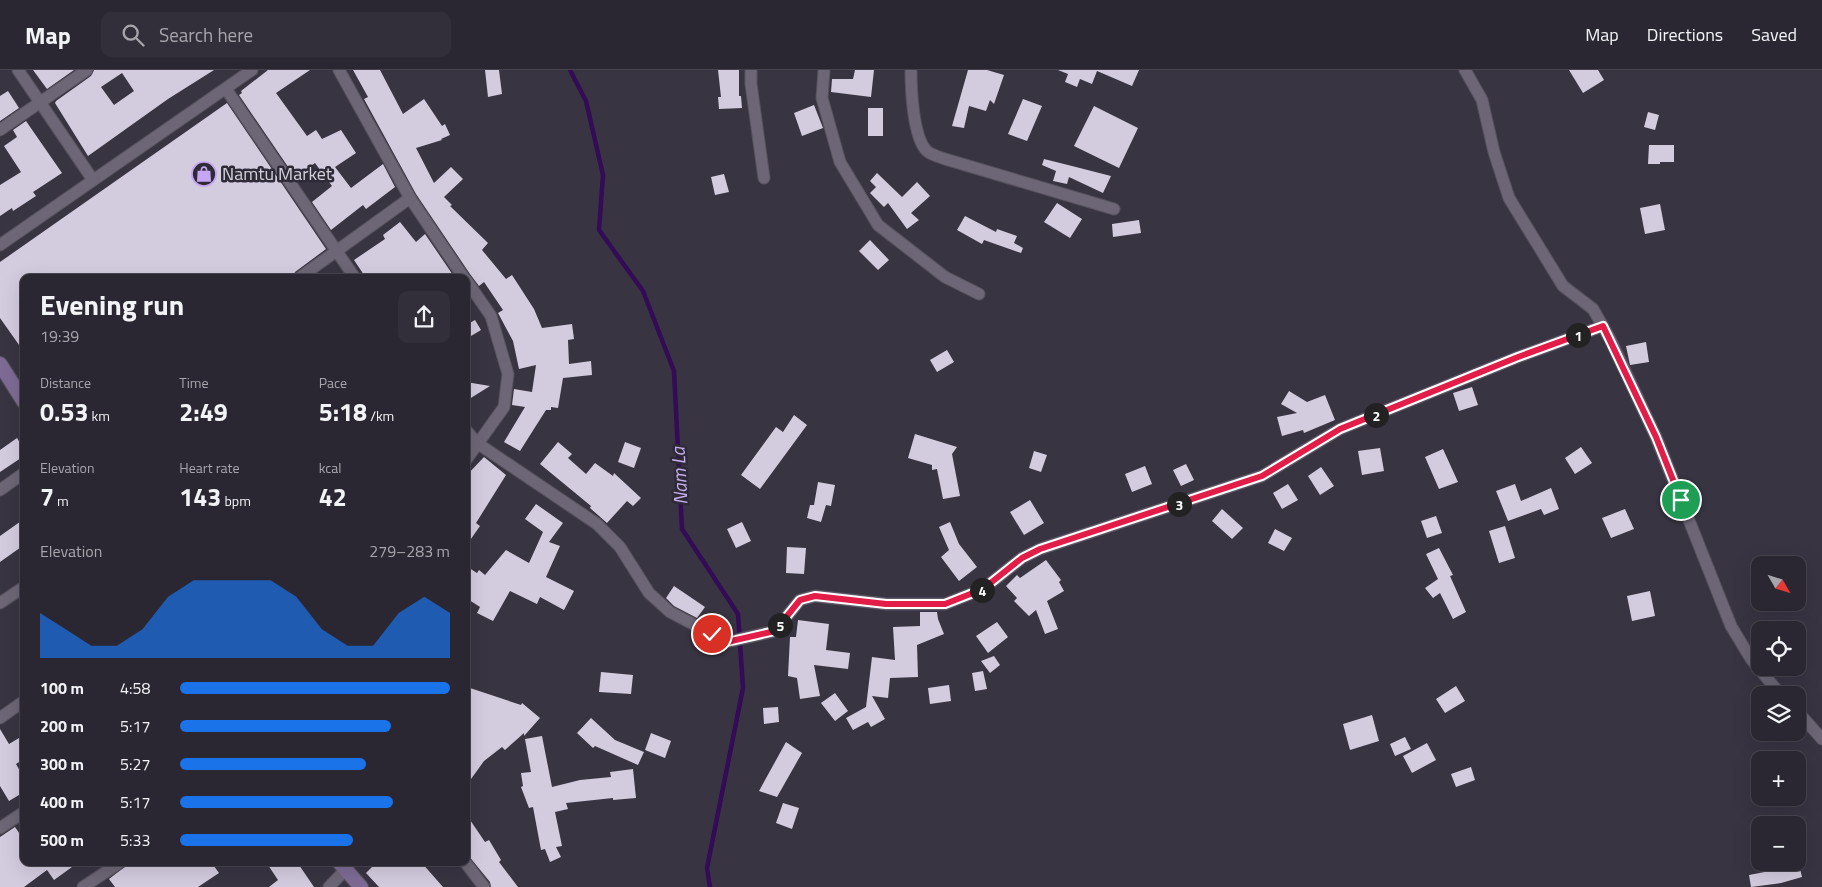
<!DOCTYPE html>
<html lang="en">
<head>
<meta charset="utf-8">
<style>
	body { margin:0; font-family:"Titillium Web",sans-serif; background:#332f3a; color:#f1f3f6; height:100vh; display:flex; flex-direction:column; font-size:19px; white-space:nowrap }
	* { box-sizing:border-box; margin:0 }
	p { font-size:16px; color:#a6a5ac }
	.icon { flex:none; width:28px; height:28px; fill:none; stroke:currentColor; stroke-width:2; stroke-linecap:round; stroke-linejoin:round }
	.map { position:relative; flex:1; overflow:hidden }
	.sheet { position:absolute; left:20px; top:204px; width:450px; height:592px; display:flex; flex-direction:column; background:#2b2732; border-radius:10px; box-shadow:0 5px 20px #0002,0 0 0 1px #47444d }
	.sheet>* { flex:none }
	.needle { width:32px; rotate:129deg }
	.fabs { position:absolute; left:1751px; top:486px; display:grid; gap:10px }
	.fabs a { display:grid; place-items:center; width:55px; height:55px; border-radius:10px; background:#2b2732; box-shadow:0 5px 20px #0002,0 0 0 1px #47444d; font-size:25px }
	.pin { position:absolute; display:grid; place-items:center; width:42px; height:42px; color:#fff; margin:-21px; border:2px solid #fff; border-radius:50%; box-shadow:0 1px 5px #0007 }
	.km { position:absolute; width:25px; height:25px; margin:-12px; border-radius:50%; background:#222; color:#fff; font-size:14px; line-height:25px; text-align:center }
	.round { display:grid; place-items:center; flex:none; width:52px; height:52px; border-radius:10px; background:#332f3a }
	.overview { display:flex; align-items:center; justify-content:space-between; height:85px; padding:0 20px }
	h1 { font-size:28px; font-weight:700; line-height:38px }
	.metrics { display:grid; grid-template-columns:repeat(3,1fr); gap:8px; height:85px; padding:5px 20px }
	.metrics div { display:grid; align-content:center }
	.metrics b { font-size:25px; font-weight:700 }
	.metrics small { font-size:14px; font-weight:400 }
	.metrics p { font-size:14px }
	.chart { height:140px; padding:10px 20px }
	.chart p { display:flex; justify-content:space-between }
	.chart svg { width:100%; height:90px; margin-top:5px; fill:#1a73e8; opacity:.7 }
	ul { padding:0 20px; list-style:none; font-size:16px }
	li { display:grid; grid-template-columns:80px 60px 1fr; align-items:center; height:38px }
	li i { height:12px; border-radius:6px; background:#1a73e8 }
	header { display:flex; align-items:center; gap:30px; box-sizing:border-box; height:70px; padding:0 25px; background:#2b2732; border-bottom:1px solid #47444d }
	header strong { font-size:24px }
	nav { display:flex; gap:28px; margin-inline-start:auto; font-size:18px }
	.search { width:350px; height:45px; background:#332f3a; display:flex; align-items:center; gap:12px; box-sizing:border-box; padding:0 18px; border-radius:10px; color:#a6a5ac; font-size:19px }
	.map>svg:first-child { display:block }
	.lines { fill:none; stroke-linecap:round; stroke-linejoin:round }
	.stream { stroke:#330b56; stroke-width:4.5 }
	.building { fill:#d3ccdf; fill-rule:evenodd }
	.minor-casing { stroke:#57525e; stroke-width:13 }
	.secondary-casing { stroke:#57525e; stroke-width:16 }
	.minor { stroke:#6c6676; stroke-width:11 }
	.secondary { stroke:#7d6b95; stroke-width:14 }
	.route-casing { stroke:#fff; stroke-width:10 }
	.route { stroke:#e11d48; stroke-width:6 }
	.labels { text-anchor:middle; stroke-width:5; stroke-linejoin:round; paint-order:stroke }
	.poi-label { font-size:18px; fill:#d4d1da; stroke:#2f2a38; text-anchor:start }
	.water-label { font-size:19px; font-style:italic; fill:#c9b0f0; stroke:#2f2a38 }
</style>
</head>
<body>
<header>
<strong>Map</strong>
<div class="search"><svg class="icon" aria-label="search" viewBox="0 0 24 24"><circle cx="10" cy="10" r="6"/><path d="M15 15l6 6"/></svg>Search here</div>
<nav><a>Map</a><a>Directions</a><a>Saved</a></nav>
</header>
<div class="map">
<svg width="1822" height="817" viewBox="0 0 1822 817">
	<rect width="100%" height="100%" fill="#393442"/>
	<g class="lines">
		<!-- stream -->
		<path class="stream" d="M570,0L586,31L603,105L599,160L643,221L674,301L682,459L738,544L743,618L707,798L710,817"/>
	</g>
	<!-- building -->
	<g class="building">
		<path d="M33,0H74L47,19Z"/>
		<path d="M94,0H214L168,29L88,86L55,33L56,31L91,6ZM122,3L134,21L114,35L101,17Z"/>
		<path d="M268,0H310L276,23L307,66L316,60L322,69L341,60L356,83L335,97L351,118L383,94L395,117L366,139L363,135L331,160L312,132L332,116L315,93L295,107L239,25L242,23L241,21Z"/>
		<path d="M353,0H380L403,44L424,29L442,56L445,54L450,65L441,69L442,70L416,78L434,113L451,97L463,109L444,127L452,135L450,136L488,173L482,180L506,209L512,205L534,239L542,258L572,254L574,269L568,270L569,294L591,291L592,305L563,308L558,338L551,337V340H546L520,381L504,372L525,337L512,335L514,319L532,322L536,295L519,299L513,271L498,243L503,240L484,212L479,216L470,204L416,124L364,29L368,27Z"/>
		<path d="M485,0H499L502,24L488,27Z"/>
		<path d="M718,0H739V26H741L742,38L719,39L718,27H721Z"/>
		<path d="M855,0H874L871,27L831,22L832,9H853Z"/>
		<path d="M968,0H987L1004,5L994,34L990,30L986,41L969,36L964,58L952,56Z"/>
		<path d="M1058,0H1139L1132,16L1097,1L1092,14L1080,9L1077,17L1065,12L1068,4Z"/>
		<path d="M1569,0H1598L1604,10L1583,23Z"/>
		<path d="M8,21L19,38L0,51V26Z"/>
		<path d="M1023,29L1042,36L1027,71L1008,64Z"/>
		<path d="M227,33L326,179L295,202L292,208H24V282L0,248V192Z"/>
		<path d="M814,35L823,58L802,66L794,43Z"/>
		<path d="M1094,36L1138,58L1119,98L1074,76Z"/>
		<rect x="868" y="38" width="15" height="28"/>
		<path d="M1648,42L1659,45L1655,60L1644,57Z"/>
		<path d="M26,51L62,103L33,122L36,126L13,141L12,138L0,146V115L21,102L4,76L17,67L13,60Z"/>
		<path d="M1649,75H1674V92H1660V94H1648Z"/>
		<path d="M1044,89L1072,96L1111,106L1103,123L1069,107L1067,114L1053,111L1056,101L1042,95Z"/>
		<path d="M877,103L902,127L917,112L930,126L911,143L919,150L907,159L888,133L884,137L870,123L876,117L870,111Z"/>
		<path d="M724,104L729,122L715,125L711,107Z"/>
		<path d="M1057,133L1082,149L1070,168L1044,152Z"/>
		<path d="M1660,134L1665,160L1645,164L1640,138Z"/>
		<path d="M965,146L996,162L997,159L1017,166L1014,173L1023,178L1021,183L984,170L982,174L957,160Z"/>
		<path d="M1139,150L1141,163L1113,167L1112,154Z"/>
		<path d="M400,152L416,172L425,164L455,208H366L354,190L385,169L383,165Z"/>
		<path d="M870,170L889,190L878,200L859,181Z"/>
		<path d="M475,250L481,260L466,269V255Z"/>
		<path d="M1646,272L1649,292L1630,295L1626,276Z"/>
		<path d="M947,280L954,292L937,302L930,290Z"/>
		<path d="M466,312L490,316L466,331Z"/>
		<path d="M1472,317L1478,335L1459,341L1453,323Z"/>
		<path d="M1289,321L1307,332L1325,325L1335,350L1304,363L1303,360L1282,366L1277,347L1297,343L1281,334Z"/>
		<path d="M794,345L807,355L760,419L741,405L776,357L783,362Z"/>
		<path d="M915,364L957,377L952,384L960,426L943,429L937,399L932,400V395L908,388Z"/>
		<path d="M17,368L24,379V386L0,402V380Z"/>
		<path d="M558,372L572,384L568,388L586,404L595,393L613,406L614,403L641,428L633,436L627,431L607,453L590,438L591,436L540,394Z"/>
		<path d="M625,372L641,378L634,398L618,392Z"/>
		<path d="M1581,377L1592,393L1575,404L1565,388Z"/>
		<path d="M1380,378L1384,401L1362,405L1358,381Z"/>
		<path d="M1443,379L1458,412L1439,419L1425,387Z"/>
		<path d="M1034,381L1047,385L1041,402L1029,398Z"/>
		<path d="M484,387L506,405L476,453L480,456L466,476V406Z"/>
		<path d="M1186,394L1194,410L1181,416L1173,400Z"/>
		<path d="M1145,396L1152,414L1132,422L1125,404Z"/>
		<path d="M1321,397L1334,416L1320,425L1308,406Z"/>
		<path d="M818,412L835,415L831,436L826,435L821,452L807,448L810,435H814Z"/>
		<path d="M1288,414L1298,430L1282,439L1273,423Z"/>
		<path d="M1515,414L1521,431L1551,418L1559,439L1544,445L1541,439L1508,451L1496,421Z"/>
		<path d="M1030,430L1044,453L1024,465L1010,442Z"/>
		<path d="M536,434L563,453L549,472L560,476L546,507L574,521L564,540L540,527L537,534L510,521L493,551L477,543L480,537L466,528V496L477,503L479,500L485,505L506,480L529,493L543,462L525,449Z"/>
		<path d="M1222,439L1243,458L1232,469L1212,451Z"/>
		<path d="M1625,439L1634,459L1611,468L1602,448Z"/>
		<path d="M1436,446L1442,463L1427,468L1421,451Z"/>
		<path d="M24,449V475L0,492V466Z"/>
		<path d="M742,452L751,471L736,478L727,459Z"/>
		<path d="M950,452L959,474L977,497L959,511L941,487L949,480L939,457Z"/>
		<path d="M1505,456L1515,488L1499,493L1489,461Z"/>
		<path d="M1275,459L1292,468L1284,481L1268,473Z"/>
		<path d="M787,477L806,478L804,504L786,503Z"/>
		<path d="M1439,478L1453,505L1450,506L1466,542L1453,549L1440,523L1433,528L1425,518L1438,509L1426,484Z"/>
		<path d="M1046,490L1061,510L1059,512L1064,521L1047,531L1058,559L1045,564L1036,540L1029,546L1014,531L1017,528L1006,516L1017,505L1020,508Z"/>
		<path d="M674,516L705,537L697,548L674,536L666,528Z"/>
		<path d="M1650,521L1655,546L1632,551L1627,526Z"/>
		<path d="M920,542H937L938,549L944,564L917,575L918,607L890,608L888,628L872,626L885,649L871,657L868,652L853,660L846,648L866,637L872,587L895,590L893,557L920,556Z"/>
		<path d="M798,550L829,554L826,580L850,583L848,599L814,595L820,626L800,629L797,608L788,606L790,567H796Z"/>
		<path d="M997,552L1008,567L988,583L976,566Z"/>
		<path d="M994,586L1000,595L990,603L981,591Z"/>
		<path d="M983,601L987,619L975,621L972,603Z"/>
		<path d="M601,602L633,605L631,624L599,622Z"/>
		<path d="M949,615L951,631L930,634L928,618Z"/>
		<path d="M1456,616L1465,631L1445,643L1436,629Z"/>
		<path d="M470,618L521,635L522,633L540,648L524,666V663L505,680L502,677L484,691L466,716V630Z"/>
		<path d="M835,623L848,641L835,651L821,633Z"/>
		<path d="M778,637L779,652L764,654L763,638Z"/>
		<path d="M1372,645L1379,671L1350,680L1343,654Z"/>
		<path d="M591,648L615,670L644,682L638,695L595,676L593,678L577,663Z"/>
		<path d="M0,659L9,674L24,665V689L16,694L24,708V722L9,731L0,716Z"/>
		<path d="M651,663L671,671L665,688L645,680Z"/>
		<path d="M542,666L552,717L580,710L611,707L610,702L633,699L636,728L613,730V728L566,733L568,739L555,742L562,776L556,777L561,787L550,792L545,779L541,780L533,737L529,738L521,717L523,716L521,703L531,702L525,669Z"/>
		<path d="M1405,667L1411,679L1395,686L1390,674Z"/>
		<path d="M786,672L802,683L777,727L759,721Z"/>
		<path d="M1427,673L1436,690L1412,703L1403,686Z"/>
		<path d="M1471,697L1475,710L1456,717L1451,704Z"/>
		<path d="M783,733L799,738L792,759L776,753Z"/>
		<path d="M466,744L485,772L489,770L501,790L499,792L518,817H491L490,812L468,785Z"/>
		<path d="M15,757L24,770V792H79L54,810L47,800L24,817H0V767Z"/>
		<path d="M1798,790L1802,807L1781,813L1751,817L1749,805L1775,800L1774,797L1798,792Z"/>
		<path d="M131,792H211L219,803L198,817H115L109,809Z"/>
		<path d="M266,792H297L314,817H269L278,810Z"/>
		<path d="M377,792H421L443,817H379L366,803Z"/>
	</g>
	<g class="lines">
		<defs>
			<g id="minor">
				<path d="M18,0L93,110"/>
				<path d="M339,0L410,128L464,208"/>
				<path d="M751,0V14L764,108"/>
				<path d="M824,0L822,28L840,92L878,155L945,207L979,224"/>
				<path d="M911,0C911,19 913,68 927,81C931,85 940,87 945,89L1114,139"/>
				<path d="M1465,0L1482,30L1494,82L1509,128L1563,216L1593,239L1610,269L1656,367L1731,556L1751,589L1781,625"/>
				<path d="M226,19L355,208"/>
				<path d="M0,60L87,0"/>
				<path d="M0,175L252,0"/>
				<path d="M299,208L410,128"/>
				<path d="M466,210L491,246L508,304L504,337L466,390"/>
				<path d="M466,360L477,373L597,454L620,477L649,523L670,542L727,572L775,561L800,530L815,526L886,534H945L983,519L1022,488L1040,479L1262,406L1340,359L1518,287L1603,256"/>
				<path d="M0,420L24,403"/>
				<path d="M0,533L24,517"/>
				<path d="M1798,642L1822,669"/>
				<path d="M0,648L24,631"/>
				<path d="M0,758L24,742"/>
				<path d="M465,792L484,817"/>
				<path d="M83,817L121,792"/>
				<path d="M329,817L345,800"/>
			</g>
			<g id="secondary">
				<path d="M0,294L24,332"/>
				<path d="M339,792L361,817"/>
			</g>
		</defs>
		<!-- minor casing -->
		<use href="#minor" class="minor-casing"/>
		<!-- secondary casing -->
		<use href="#secondary" class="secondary-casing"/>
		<!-- minor -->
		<use href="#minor" class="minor"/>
		<!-- secondary -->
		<use href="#secondary" class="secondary"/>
	</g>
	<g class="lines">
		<defs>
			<path id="route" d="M712,564L727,572L775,561L800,530L815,526L886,534H945L983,519L1022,488L1040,479L1262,406L1340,359L1518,287L1603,256L1656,367L1681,430"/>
		</defs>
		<!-- route casing -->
		<use href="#route" class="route-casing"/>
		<!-- route -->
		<use href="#route" class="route"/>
	</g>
	<!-- icons -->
	<defs>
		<symbol id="shop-ring" viewBox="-11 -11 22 22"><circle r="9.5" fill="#2f2a38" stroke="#c5a7f1" stroke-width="1.5"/><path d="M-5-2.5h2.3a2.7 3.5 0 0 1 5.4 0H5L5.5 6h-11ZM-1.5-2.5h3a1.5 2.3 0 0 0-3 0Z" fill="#c5a7f1"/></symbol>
	</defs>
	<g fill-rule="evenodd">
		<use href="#shop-ring" x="190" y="90" width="28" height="28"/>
	</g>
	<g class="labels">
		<!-- poi labels -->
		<g class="poi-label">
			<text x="222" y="110">Namtu Market</text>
		</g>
		<!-- water labels -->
		<g class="water-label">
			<text transform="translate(679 406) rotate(-93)" y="7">Nam La</text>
		</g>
	</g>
</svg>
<div class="fabs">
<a><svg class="needle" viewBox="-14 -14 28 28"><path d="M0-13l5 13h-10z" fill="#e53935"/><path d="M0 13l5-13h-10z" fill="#a6a5ac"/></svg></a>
<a><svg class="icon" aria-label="locate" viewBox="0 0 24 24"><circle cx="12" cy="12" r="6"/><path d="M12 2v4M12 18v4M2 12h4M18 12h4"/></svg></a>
<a><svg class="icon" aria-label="layers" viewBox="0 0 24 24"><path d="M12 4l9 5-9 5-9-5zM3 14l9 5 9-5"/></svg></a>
<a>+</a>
<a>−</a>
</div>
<div class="pin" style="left:1681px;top:430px;background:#1e9e55"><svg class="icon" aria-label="arrive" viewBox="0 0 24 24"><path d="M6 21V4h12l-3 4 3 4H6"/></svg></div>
<div class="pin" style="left:712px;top:564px;background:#d93025"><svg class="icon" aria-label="check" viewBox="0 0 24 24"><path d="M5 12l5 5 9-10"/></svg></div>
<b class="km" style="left:1578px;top:265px">1</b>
<b class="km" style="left:1376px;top:345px">2</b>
<b class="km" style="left:1179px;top:434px">3</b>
<b class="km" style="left:982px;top:520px">4</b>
<b class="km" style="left:780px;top:555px">5</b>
<section class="sheet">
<div class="overview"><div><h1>Evening run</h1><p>19:39</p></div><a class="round"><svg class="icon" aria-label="share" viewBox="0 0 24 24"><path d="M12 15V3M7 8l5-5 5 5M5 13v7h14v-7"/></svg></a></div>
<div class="metrics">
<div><p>Distance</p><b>0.53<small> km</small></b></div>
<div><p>Time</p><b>2:49</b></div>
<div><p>Pace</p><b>5:18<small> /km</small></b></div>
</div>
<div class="metrics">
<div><p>Elevation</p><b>7<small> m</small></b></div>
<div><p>Heart rate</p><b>143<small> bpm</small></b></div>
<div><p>kcal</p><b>42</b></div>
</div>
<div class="chart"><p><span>Elevation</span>279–283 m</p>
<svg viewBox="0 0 160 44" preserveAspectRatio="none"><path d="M0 44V22L10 30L20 38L30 38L40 30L50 14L60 6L70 6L80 6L90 6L100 14L110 30L120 38L130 38L140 22L150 14L160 22V44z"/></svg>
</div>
<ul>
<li><b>100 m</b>4:58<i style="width:100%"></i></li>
<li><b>200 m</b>5:17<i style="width:78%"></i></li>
<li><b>300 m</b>5:27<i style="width:69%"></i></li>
<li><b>400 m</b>5:17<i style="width:79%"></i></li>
<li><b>500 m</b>5:33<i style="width:64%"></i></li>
</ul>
</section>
</div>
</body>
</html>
